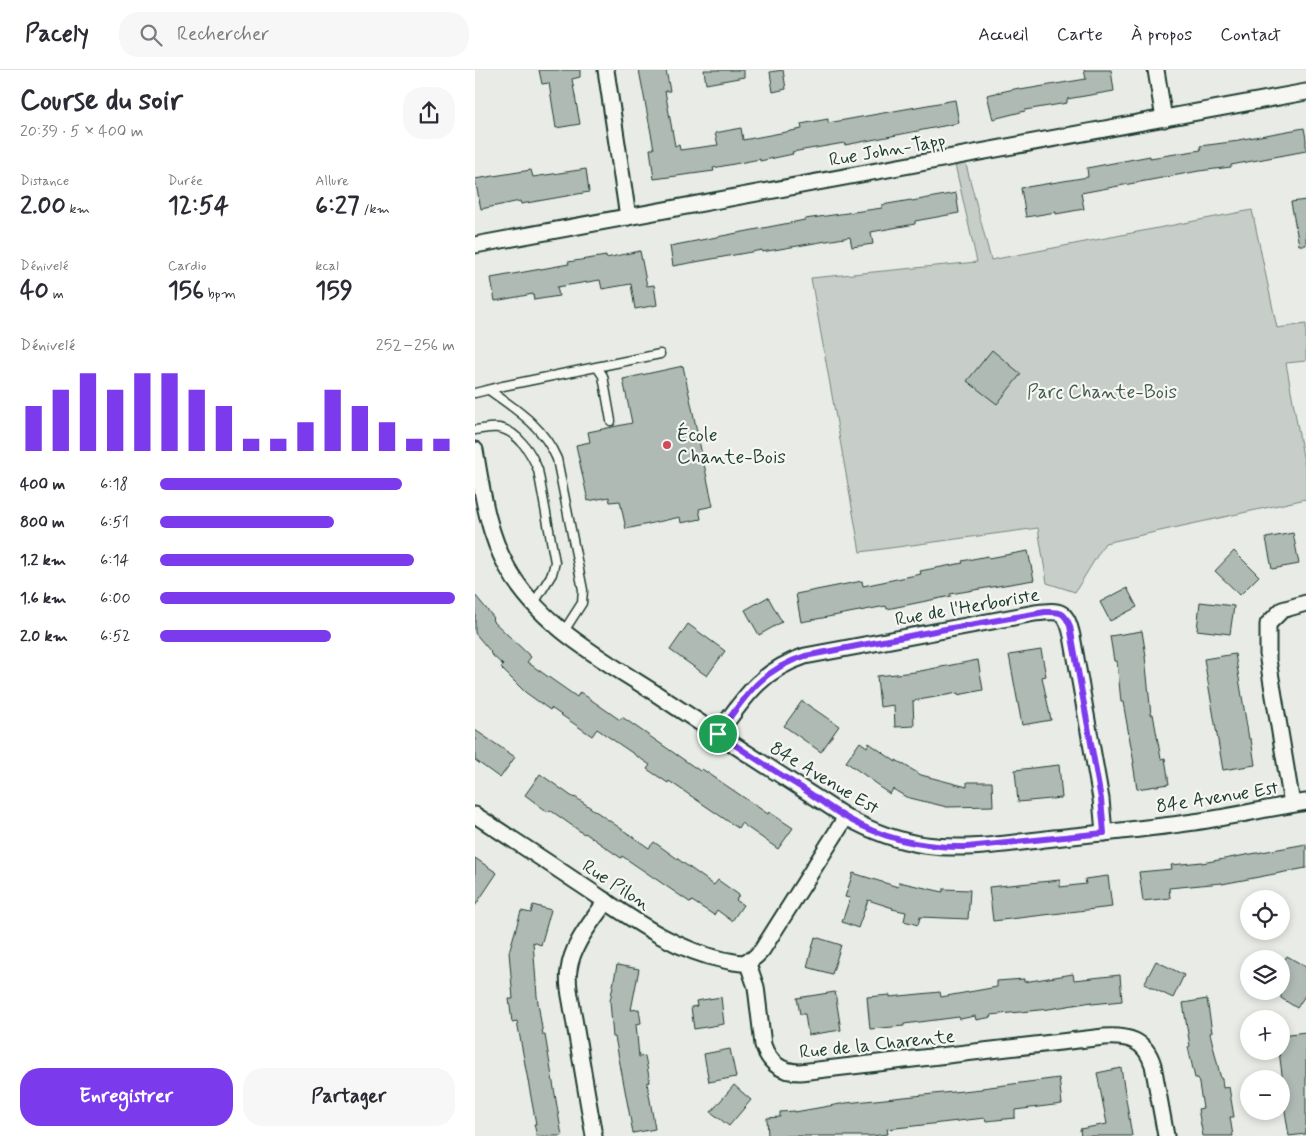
<!DOCTYPE html>
<html lang="fr">
<head>
<meta charset="utf-8">
<style>
	body { margin:0; font-family:Mynerve,sans-serif; background:#f7f7f7; color:#2b2b33; height:100vh; display:flex; flex-direction:column; font-size:19px; white-space:nowrap }
	* { box-sizing:border-box; margin:0 }
	p { font-size:16px; color:#7c7c81 }
	.icon { flex:none; width:28px; height:28px; fill:none; stroke:currentColor; stroke-width:2; stroke-linecap:round; stroke-linejoin:round }
	.map { position:relative; flex:1; overflow:hidden }
	.side { display:flex; flex-direction:column; background:#fff; width:475px }
	.side>* { flex:none }
	.controls { position:absolute; left:765px; top:820px; display:grid; gap:10px }
	.controls a { display:grid; place-items:center; width:50px; height:50px; border-radius:50%; background:#fff; box-shadow:0 2px 8px #0003; font-size:25px }
	.pin { position:absolute; display:grid; place-items:center; width:42px; height:42px; color:#fff; margin:-21px; border:2px solid #fff; border-radius:50%; box-shadow:0 1px 5px #0007 }
	.round { display:grid; place-items:center; flex:none; width:52px; height:52px; border-radius:20px; background:#f7f7f7 }
	.summary { display:flex; align-items:center; justify-content:space-between; height:85px; padding:0 20px }
	h1 { font-size:28px; font-weight:700; line-height:38px }
	.figures { display:grid; grid-template-columns:repeat(3,1fr); gap:8px; height:85px; padding:5px 20px }
	.figures div { display:grid; align-content:center }
	.figures b { font-size:25px; font-weight:700 }
	.figures small { font-size:14px; font-weight:400 }
	.figures p { font-size:14px }
	.chart { height:140px; padding:10px 20px }
	.chart p { display:flex; justify-content:space-between }
	.chart svg { width:100%; height:90px; margin-top:5px; stroke:#7c3aed; stroke-width:6 }
	.button { display:flex; gap:10px; margin-top:auto; padding:10px 20px }
	.button a { flex:1; height:58px; border-radius:20px; background:#7c3aed; color:#fff; font-size:20px; font-weight:700; line-height:58px; text-align:center }
	.button a+a { background:#f7f7f7; color:#2b2b33 }
	ul { padding:0 20px; list-style:none; font-size:16px }
	li { display:grid; grid-template-columns:80px 60px 1fr; align-items:center; height:38px }
	li i { height:12px; border-radius:6px; background:#7c3aed }
	header { display:flex; align-items:center; gap:30px; box-sizing:border-box; height:70px; padding:0 25px; background:#fff; border-bottom:1px solid #e1e1e2 }
	header strong { font-size:24px }
	nav { display:flex; gap:28px; margin-inline-start:auto; font-size:18px }
	.search { width:350px; height:45px; background:#f7f7f7; display:flex; align-items:center; gap:12px; box-sizing:border-box; padding:0 18px; border-radius:20px; color:#7c7c81; font-size:19px }
	main { display:flex; flex:1; min-height:0 }
	.map>svg:first-child { display:block }
	.green { fill:#c7cec9; stroke:#73867e }
	.building { fill:#b0bab5; stroke:#1f3d34 }
	.lines { fill:none; stroke-linecap:round; stroke-linejoin:round }
	.service-casing { stroke:#1f3d34; stroke-width:11 }
	.minor-casing { stroke:#1f3d34; stroke-width:19 }
	.service { stroke:#f6f6f2; stroke-width:8 }
	.minor { stroke:#f6f6f2; stroke-width:15 }
	.route-casing { stroke:#fff; stroke-width:10 }
	.route { stroke:#7c3aed; stroke-width:6 }
	.poi-dot { fill:#d1495b; stroke:#f6f6f2; stroke-width:2 }
	.labels { text-anchor:middle; stroke-width:4.5; stroke-linejoin:round; paint-order:stroke }
	.street-label { font-size:19px; fill:#1f3d34; stroke:#f6f6f2 }
	.park-label { font-size:19px; fill:#415a52; stroke:#f6f6f2 }
	.poi-label { font-size:19px; fill:#1f3d34; stroke:#f6f6f2; text-anchor:start }
</style>
</head>
<body>
<header>
<strong>Pacely</strong>
<div class="search"><svg class="icon" aria-label="search" viewBox="0 0 24 24"><circle cx="10" cy="10" r="6"/><path d="M15 15l6 6"/></svg>Rechercher</div>
<nav><a>Accueil</a><a>Carte</a><a>À propos</a><a>Contact</a></nav>
</header>
<main>
<section class="side">
<div class="summary"><div><h1>Course du soir</h1><p>20:39 · 5 × 400 m</p></div><a class="round"><svg class="icon" aria-label="share" viewBox="0 0 24 24"><path d="M12 15V3M7 8l5-5 5 5M5 13v7h14v-7"/></svg></a></div>
<div class="figures">
<div><p>Distance</p><b>2.00<small> km</small></b></div>
<div><p>Durée</p><b>12:54</b></div>
<div><p>Allure</p><b>6:27<small> /km</small></b></div>
</div>
<div class="figures">
<div><p>Dénivelé</p><b>40<small> m</small></b></div>
<div><p>Cardio</p><b>156<small> bpm</small></b></div>
<div><p>kcal</p><b>159</b></div>
</div>
<div class="chart"><p><span>Dénivelé</span>252–256 m</p>
<svg viewBox="0 0 160 44" preserveAspectRatio="none"><path d="M5 44V22M15 44V14M25 44V6M35 44V14M45 44V6M55 44V6M65 44V14M75 44V22M85 44V38M95 44V38M105 44V30M115 44V14M125 44V22M135 44V30M145 44V38M155 44V38"/></svg>
</div>
<ul>
<li><b>400 m</b>6:18<i style="width:82%"></i></li>
<li><b>800 m</b>6:51<i style="width:59%"></i></li>
<li><b>1.2 km</b>6:14<i style="width:86%"></i></li>
<li><b>1.6 km</b>6:00<i style="width:100%"></i></li>
<li><b>2.0 km</b>6:52<i style="width:58%"></i></li>
</ul>
<div class="button"><a>Enregistrer</a><a>Partager</a></div>
</section>
<div class="map">
<svg width="831" height="1066" viewBox="0 0 831 1066">
	<rect width="100%" height="100%" fill="#e9ebe7"/>
	<filter id="ink" filterUnits="userSpaceOnUse"><feTurbulence type="fractalNoise" baseFrequency=".02" numOctaves="2"/><feDisplacementMap in="SourceGraphic" scale="10" xChannelSelector="R" yChannelSelector="G"/><feConvolveMatrix kernelMatrix="1 2 1 2 8 2 1 2 1" color-interpolation-filters="sRGB"/></filter>
	<g filter="url(#ink)">
		<!-- green -->
		<path class="green" d="M479,90L490,91L516,190L777,140L802,258L831,254V291L811,293L831,403V429L630,473L600,522L572,513L563,458L385,482L336,208L502,192Z"/>
		<!-- building -->
		<g class="building">
			<path d="M64,0H105V7L97,9L105,54L81,58L74,13L67,14Z"/>
			<path d="M164,0H191L195,21H190L200,76L204,75L205,80L243,75L240,63L266,58L268,70L327,59L326,54L353,49V53L480,30L484,53L370,75L369,73L317,82L318,84L285,91V89L238,98L239,101L179,109L175,79H179Z"/>
			<path d="M229,0H269V7L231,14Z"/>
			<path d="M308,0L311,19L298,22L295,2Z"/>
			<path d="M609,0H636L639,21L592,29V33L550,40V41L518,49L512,25L544,18L545,20L611,9Z"/>
			<path d="M829,58L831,69V81L756,95V97L724,101L606,123L609,139L581,144V142L551,147L546,118L613,107L612,98L675,86V88L726,80L725,76L764,71L763,70Z"/>
			<path d="M111,99L114,122L46,134L45,131L6,139L0,109L56,100L58,107Z"/>
			<path d="M481,123L484,143L440,151V154L396,162L398,174L377,177L375,167L287,182V180L198,196L195,176L330,150V149L407,138V135L436,130L437,131Z"/>
			<path d="M831,130V175H824L816,132Z"/>
			<path d="M165,181L172,216L179,215L182,235L160,239L156,214L127,219L125,210L82,217L84,226L59,230L58,224L20,231L16,208L94,194L93,192L131,186V188Z"/>
			<path d="M517,280L546,304L522,334L492,311Z"/>
			<path d="M208,296L238,436L224,439L226,449L206,453L205,447L151,459L145,431L135,432L134,427L113,431L101,375L115,372L113,362L157,353L148,309Z"/>
			<path d="M818,463L824,494L797,499L791,468Z"/>
			<path d="M553,481L559,510L475,524L476,526L412,539L411,536L326,552L321,524L387,511L388,516L446,504L445,501L488,493L487,491L513,486L514,488Z"/>
			<path d="M759,481L784,506L765,525L740,501Z"/>
			<path d="M652,518L662,537L635,551L625,532Z"/>
			<path d="M0,525L19,548L17,550L56,587L52,592L102,627L105,622L145,650L147,647L225,701L227,699L293,744L294,742L318,758L303,779L266,753L263,758L194,711L193,713L172,699L175,695L122,659L117,666L76,638L75,640L50,622L26,598L28,595L15,583L16,582L0,563Z"/>
			<path d="M293,527L307,552L284,565L270,540Z"/>
			<path d="M725,532L759,536L755,564L722,560Z"/>
			<path d="M213,554L250,581L232,606L195,580Z"/>
			<path d="M667,561L671,586H670L676,645L678,644L686,689L690,688L694,714L662,719L658,693H659L648,632H646L642,591H639L635,566Z"/>
			<path d="M566,580L571,606L567,607L576,650L547,655L534,585Z"/>
			<path d="M760,584L774,669H776L780,695L748,700L729,589Z"/>
			<path d="M503,590L508,620L483,625V623L438,631L439,656L420,657L419,635L405,637L402,606L440,602Z"/>
			<path d="M327,631L364,656L346,682L309,656Z"/>
			<path d="M0,660L40,687L25,708L0,690Z"/>
			<path d="M385,672L392,677L394,673L421,692V690L446,705L492,717V712H517L518,736L472,737L431,727L418,719L415,724L404,717L405,716L371,692Z"/>
			<path d="M584,695L587,728L543,732L540,700Z"/>
			<path d="M65,704L99,728L100,727L174,778L179,772L239,815L243,810L264,825L261,830L268,835L257,851L242,840L239,845L217,831L216,833L147,786L146,788L110,763L109,764L75,740L73,742L50,725Z"/>
			<path d="M831,774V798L747,814V813L694,818L695,828L668,831L664,802L697,799L696,795L727,792V793Z"/>
			<path d="M0,788L22,803L0,836Z"/>
			<path d="M378,803L423,817L424,812L468,822V819L495,820L493,849L445,847L443,855L429,851L431,842L417,839L418,838L393,830L383,858L367,852L375,828L370,827Z"/>
			<path d="M633,806L637,837L518,851L514,817L585,810V817L611,814L610,809Z"/>
			<path d="M58,835L76,840L66,875L58,872L62,926L68,965H70L87,1066H62L59,1054H61L42,951L37,952L34,929H38L34,882L46,841L56,843Z"/>
			<path d="M340,867L366,875L357,904L332,897Z"/>
			<path d="M812,886L831,897V924L822,938L806,928V895Z"/>
			<path d="M681,891L709,905L698,928L669,914Z"/>
			<path d="M142,895L164,899L156,940L164,939L166,953L161,954L164,987L170,986L175,1012L172,1013L180,1059L158,1063L140,967H138L135,931Z"/>
			<path d="M598,904L599,910L645,905L647,931L617,934V932L574,939L516,945L517,947L501,950L500,946L485,949L484,947L429,954V956L395,959L392,927L415,925V927L465,922L466,927L522,917V911L549,909V912Z"/>
			<path d="M360,922L366,960L333,965L330,944H325L322,928Z"/>
			<path d="M246,927L249,954L219,959L216,937L222,936L221,931Z"/>
			<path d="M732,929L737,962L735,963L746,1009H747L748,1018L754,1017L759,1047H755L758,1066H728L723,1039L728,1038L723,1008H720L713,977L715,976L708,933Z"/>
			<path d="M831,962V1064L814,1066L808,1028H810L804,981H806V965Z"/>
			<path d="M255,979L261,1007L234,1012L229,984Z"/>
			<path d="M646,998L657,1066H606L605,1059L632,1054L622,1003Z"/>
			<path d="M584,1008L587,1034L540,1040V1048L511,1051L510,1048L412,1059L413,1064L396,1066H293L292,1048L305,1047V1042L320,1041V1042L371,1033L507,1019V1018Z"/>
			<path d="M259,1015L276,1030L254,1056L236,1042Z"/>
		</g>
		<g class="lines">
			<defs>
				<g id="service">
					<path d="M122,297L128,306L136,351"/>
					<path d="M14,320C42,340 68,356 82,389L108,520L107,533L89,561"/>
					<path d="M0,323L28,316L185,284"/>
					<path d="M0,360C8,359 16,357 24,358C43,361 57,384 63,400L80,492L77,504L59,533"/>
				</g>
				<g id="minor">
					<path d="M131,0L153,147"/>
					<path d="M681,0L689,49"/>
					<path d="M0,175L831,22"/>
					<path d="M0,380C7,420 12,461 32,497C64,556 129,590 183,625C246,667 309,707 371,747C396,761 422,771 450,775C492,781 536,773 579,768C625,763 672,759 719,752C756,747 793,738 831,732"/>
					<path d="M243,664C269,628 285,601 330,586L560,543C585,540 591,539 597,566L626,729L629,763"/>
					<path d="M817,734L793,590V554L807,540L831,533"/>
					<path d="M0,745C34,767 68,789 102,812C148,842 194,879 249,890C255,891 262,893 268,893C276,892 282,886 287,880L371,747"/>
					<path d="M272,891L281,917L288,975C294,992 305,1002 325,1002L629,967C653,966 670,969 678,995L691,1066"/>
					<path d="M119,1066L96,931C94,921 92,910 94,900C97,874 117,852 131,831"/>
				</g>
			</defs>
			<!-- service casing -->
			<use href="#service" class="service-casing"/>
			<!-- minor casing -->
			<use href="#minor" class="minor-casing"/>
			<!-- service -->
			<use href="#service" class="service"/>
			<!-- minor -->
			<use href="#minor" class="minor"/>
		</g>
	</g>
	<g class="lines" filter="url(#ink)">
		<defs>
			<path id="route" d="M570,542C585,542 589,541 595,556L626,729L629,763L492,777C450,778 408,769 372,748C356,739 342,728 327,718C299,701 271,682 243,664C269,628 285,600 330,586L465,560Z"/>
		</defs>
		<!-- route casing -->
		<use href="#route" class="route-casing"/>
		<!-- route -->
		<use href="#route" class="route"/>
	</g>
	<!-- markers -->
	<circle class="poi-dot" cx="192" cy="375" r="5"/>
	<g class="labels">
		<!-- street labels -->
		<g class="street-label">
			<text transform="translate(412 79) rotate(-10)" y="7">Rue John-Tapp</text>
			<text transform="translate(492 536) rotate(-10)" y="7">Rue de l'Herboriste</text>
			<text transform="translate(350 707) rotate(31)" y="7">84e Avenue Est</text>
			<text transform="translate(742 726) rotate(-9)" y="7">84e Avenue Est</text>
			<text transform="translate(142 814) rotate(33)" y="7">Rue Pilon</text>
			<text transform="translate(402 973) rotate(-6)" y="7">Rue de la Charente</text>
		</g>
		<!-- park labels -->
		<g class="park-label">
			<text x="627" y="328">Parc Chante-Bois</text>
		</g>
		<!-- poi labels -->
		<g class="poi-label">
			<text x="202" y="371">École<tspan x="202" dy="22">Chante-Bois</tspan></text>
		</g>
	</g>
</svg>
<div class="controls">
<a><svg class="icon" aria-label="locate" viewBox="0 0 24 24"><circle cx="12" cy="12" r="6"/><path d="M12 2v4M12 18v4M2 12h4M18 12h4"/></svg></a>
<a><svg class="icon" aria-label="layers" viewBox="0 0 24 24"><path d="M12 4l9 5-9 5-9-5zM3 14l9 5 9-5"/></svg></a>
<a>+</a>
<a>−</a>
</div>
<div class="pin" style="left:243px;top:664px;background:#1e9e55"><svg class="icon" aria-label="arrive" viewBox="0 0 24 24"><path d="M6 21V4h12l-3 4 3 4H6"/></svg></div>
</div>
</main>
</body>
</html>
